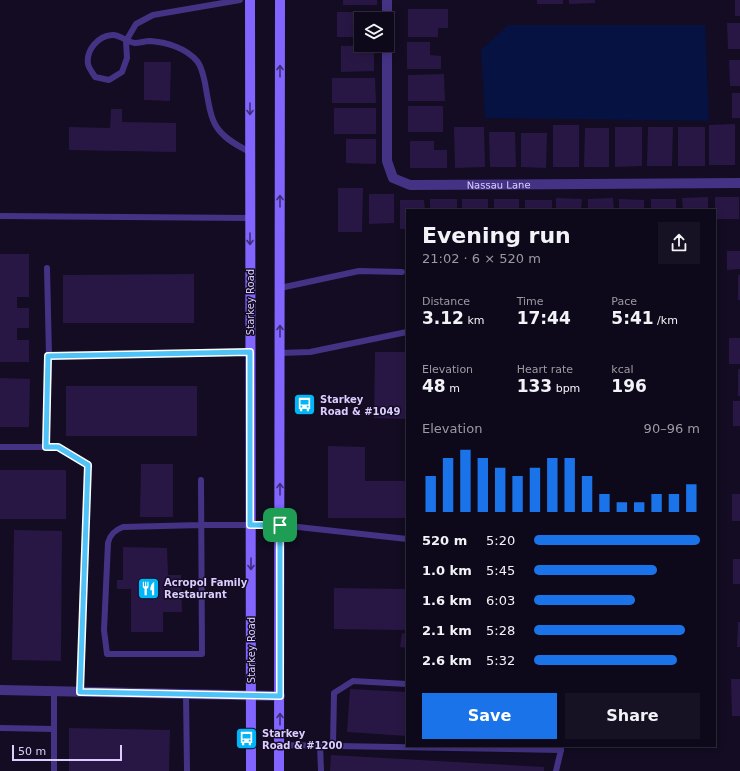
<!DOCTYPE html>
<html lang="en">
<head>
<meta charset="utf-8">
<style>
	body { margin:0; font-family:"DejaVu Sans",sans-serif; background:#171223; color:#f1f3f6; height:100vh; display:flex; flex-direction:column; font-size:15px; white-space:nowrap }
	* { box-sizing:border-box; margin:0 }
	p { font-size:13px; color:#9b9aa2 }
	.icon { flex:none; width:22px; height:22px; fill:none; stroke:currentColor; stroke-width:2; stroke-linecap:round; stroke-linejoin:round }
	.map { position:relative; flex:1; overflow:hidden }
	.drawer { position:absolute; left:406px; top:209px; width:310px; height:538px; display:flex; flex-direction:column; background:#0e091a; border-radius:0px; box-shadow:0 2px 10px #0003,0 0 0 1px #2e2a39 }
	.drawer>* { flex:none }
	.buttons { position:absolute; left:354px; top:12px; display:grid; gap:8px }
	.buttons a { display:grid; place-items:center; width:40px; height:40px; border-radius:0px; background:#0e091a; box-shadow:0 2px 10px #0003,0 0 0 1px #2e2a39; font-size:20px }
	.scale { position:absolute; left:12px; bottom:10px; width:110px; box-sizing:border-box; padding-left:4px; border:2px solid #dbcdff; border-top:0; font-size:11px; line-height:14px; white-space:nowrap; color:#dbcdff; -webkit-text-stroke:3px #130c22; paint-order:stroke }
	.pin { position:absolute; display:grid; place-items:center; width:34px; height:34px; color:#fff; margin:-17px; border-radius:8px; box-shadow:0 2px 6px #0006 }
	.round { display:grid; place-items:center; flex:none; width:42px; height:42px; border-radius:0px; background:#171223 }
	.summary { display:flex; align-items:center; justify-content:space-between; height:68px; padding:0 16px }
	h1 { font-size:22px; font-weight:700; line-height:30px }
	.figures { display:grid; grid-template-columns:repeat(3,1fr); gap:6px; height:68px; padding:4px 16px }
	.figures div { display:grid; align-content:center }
	.figures b { font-size:17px; font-weight:700 }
	.figures small { font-size:11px; font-weight:400 }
	.figures p { font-size:11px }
	.chart { height:112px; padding:8px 16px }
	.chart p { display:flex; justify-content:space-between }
	.chart svg { width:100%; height:72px; margin-top:4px; stroke:#1a73e8; stroke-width:6 }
	.primary-button { display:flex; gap:8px; margin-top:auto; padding:8px 16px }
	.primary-button a { flex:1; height:46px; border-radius:0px; background:#1a73e8; color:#fff; font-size:16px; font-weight:700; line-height:46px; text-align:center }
	.primary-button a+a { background:#171223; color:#f1f3f6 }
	ul { padding:0 16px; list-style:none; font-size:13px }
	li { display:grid; grid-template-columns:64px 48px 1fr; align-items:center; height:30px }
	li i { height:10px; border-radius:5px; background:#1a73e8 }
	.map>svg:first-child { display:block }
	.water { fill:#061241 }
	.building { fill:#281744 }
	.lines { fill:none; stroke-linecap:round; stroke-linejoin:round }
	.lane { stroke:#443385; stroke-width:6 }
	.street { stroke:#443385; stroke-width:10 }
	.secondary { stroke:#8264ff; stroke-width:10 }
	.oneway { stroke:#3f2f7a }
	.route-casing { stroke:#fff; stroke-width:8 }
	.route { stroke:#4fc3f7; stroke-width:5 }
	.labels { text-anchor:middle; stroke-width:3; stroke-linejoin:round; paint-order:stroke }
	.street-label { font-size:10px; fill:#dbcdff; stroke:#130c22 }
	.poi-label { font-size:10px; font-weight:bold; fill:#dbcdff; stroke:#130c22; text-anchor:start }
</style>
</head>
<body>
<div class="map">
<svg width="740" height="771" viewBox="0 0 740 771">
	<rect width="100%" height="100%" fill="#130c22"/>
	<!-- water -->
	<path class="water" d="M508,25H705L709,121L485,118L481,50Z"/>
	<!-- building -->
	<g class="building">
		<rect x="343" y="0" width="34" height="5"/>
		<rect x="537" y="0" width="26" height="4"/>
		<path d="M569,0H595V3L569,4Z"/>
		<rect x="735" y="0" width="5" height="16"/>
		<path d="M408,9H448V28H438V37H408Z"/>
		<path d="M337,12H377V19H361V37H337Z"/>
		<path d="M727,23H740V49H728Z"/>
		<path d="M407,42H430V55L441,56V69H407Z"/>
		<path d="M374,45V71L341,72V46Z"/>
		<path d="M729,60H740V86H730Z"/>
		<path d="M144,62H171L170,101L144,100Z"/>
		<path d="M444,74L445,101H408V75Z"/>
		<path d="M332,78H375L376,103H332Z"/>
		<rect x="732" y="93" width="8" height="25"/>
		<rect x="408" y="106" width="35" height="26"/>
		<rect x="334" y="108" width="42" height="26"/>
		<path d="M111,109H122V122L176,123V152L69,150V127L110,128Z"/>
		<path d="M735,124V165H709V125Z"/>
		<rect x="553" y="125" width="26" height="42"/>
		<path d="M454,127H484L485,167L455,168Z"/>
		<path d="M615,127H642V166L615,167Z"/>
		<path d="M648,127H673L672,166H647Z"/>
		<rect x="678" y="127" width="27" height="39"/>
		<path d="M585,128H609V167H584Z"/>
		<path d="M489,132H515L516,167H490Z"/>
		<path d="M521,133H547L546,168L521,167Z"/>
		<path d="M346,139H376V164L346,163Z"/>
		<path d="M410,141H434V150H447V168H410Z"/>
		<path d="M338,188H363L362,232H338Z"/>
		<path d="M369,194H394V223L369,224Z"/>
		<path d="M708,197V210H683L682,198Z"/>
		<rect x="715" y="197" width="24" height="22"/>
		<path d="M556,198L582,199L581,210H556Z"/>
		<path d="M613,198L614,210H588V199Z"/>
		<rect x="430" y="199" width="27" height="11"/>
		<rect x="462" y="199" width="26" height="11"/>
		<rect x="494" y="199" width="25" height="11"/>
		<path d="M619,199L644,200V210H619Z"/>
		<rect x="651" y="199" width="25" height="11"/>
		<path d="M400,200H424L425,210H407V229H400Z"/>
		<rect x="525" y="200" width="27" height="10"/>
		<path d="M727,251H740V269L727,270Z"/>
		<path d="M0,254H29V297H17V308H29V328H17V340H29V362H0Z"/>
		<path d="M194,274V323H63V275Z"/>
		<rect x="738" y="275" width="2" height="25"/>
		<rect x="729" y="338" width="11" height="26"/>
		<path d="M375,352H407V419L374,418Z"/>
		<rect x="738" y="369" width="2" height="27"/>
		<path d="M0,378L30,379L29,427H0Z"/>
		<rect x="66" y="386" width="131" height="50"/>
		<rect x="733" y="401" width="7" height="25"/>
		<path d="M328,446L365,447V481H407V518H328Z"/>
		<path d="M141,464H173V517H140Z"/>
		<rect x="0" y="470" width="66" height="49"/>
		<rect x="732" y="494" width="8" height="27"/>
		<path d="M14,530L62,531L61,661L12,660Z"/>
		<path d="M123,547L167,548L168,575H181L182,612H163V632H131V589H117V580H123Z"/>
		<rect x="733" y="559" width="7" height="25"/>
		<path d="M334,588L407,589V630L334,629Z"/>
		<path d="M738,622H740V647H737Z"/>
		<path d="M402,633L407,634V648L400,647Z"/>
		<path d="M731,679H740V716H732Z"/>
		<path d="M350,689L407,692V736L347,732Z"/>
		<path d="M69,728L170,730L169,771H69Z"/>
		<path d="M331,755L544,767V771H330Z"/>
	</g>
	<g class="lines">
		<!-- lane -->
		<g class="lane">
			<path d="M240,0L153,15L136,24L126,41L127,58L122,72L109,80L95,77C93,73 89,69 88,64C86,50 98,36 112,35C119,34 127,42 135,43C140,43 145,41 150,41C166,42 186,48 197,61C202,67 203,75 205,83C212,124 212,133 250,152"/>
			<path d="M0,216L250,218"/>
			<path d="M47,268L49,356"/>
			<path d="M280,288L359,271L402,272"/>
			<path d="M280,353L310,352L407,332"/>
			<path d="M0,447H58L88,465L80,692"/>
			<path d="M46,447L49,356L250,352"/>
			<path d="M201,480L202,654H107L104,630L108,543C110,534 115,530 123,527L201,525H280L407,539"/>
			<path d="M186,694L187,771"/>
			<path d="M0,728L54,729"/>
			<path d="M279,745L561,750V746"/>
			<path d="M320,745L321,771"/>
			<path d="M333,746L334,693L353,681L407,684"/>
			<path d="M54,771V691"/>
			<path d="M556,771L561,750"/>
		</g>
		<!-- street -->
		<g class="street">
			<path d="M387,0V19"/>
			<path id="s1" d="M387,45V161L393,178L410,185L740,183"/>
			<path d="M0,690L280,696"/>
		</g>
		<!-- secondary -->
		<g class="secondary">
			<path d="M250,0L251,771"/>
			<path d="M279,771L280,0"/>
		</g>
	</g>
	<!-- one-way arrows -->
	<defs><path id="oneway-shaft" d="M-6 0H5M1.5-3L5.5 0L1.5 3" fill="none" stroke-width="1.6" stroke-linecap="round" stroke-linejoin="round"/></defs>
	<g class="oneway">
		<use href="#oneway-shaft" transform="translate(280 71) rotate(-90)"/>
		<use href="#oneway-shaft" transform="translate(250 109) rotate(90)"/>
		<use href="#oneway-shaft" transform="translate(280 201) rotate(-90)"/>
		<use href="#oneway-shaft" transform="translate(250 239) rotate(90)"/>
		<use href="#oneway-shaft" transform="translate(280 331) rotate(-90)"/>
		<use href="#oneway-shaft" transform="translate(280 489) rotate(-90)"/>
		<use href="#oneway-shaft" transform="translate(251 564) rotate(90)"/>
		<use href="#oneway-shaft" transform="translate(280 719) rotate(-90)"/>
	</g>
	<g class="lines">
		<defs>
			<path id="route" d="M250,352V525H280V696L80,692L88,465L58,447H46L48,356Z"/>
		</defs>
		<!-- route casing -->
		<use href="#route" class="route-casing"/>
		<!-- route -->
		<use href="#route" class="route"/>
	</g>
	<!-- icons -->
	<defs>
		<symbol id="bus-square" viewBox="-11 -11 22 22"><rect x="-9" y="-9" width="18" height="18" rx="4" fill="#00b6f8" stroke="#130c22"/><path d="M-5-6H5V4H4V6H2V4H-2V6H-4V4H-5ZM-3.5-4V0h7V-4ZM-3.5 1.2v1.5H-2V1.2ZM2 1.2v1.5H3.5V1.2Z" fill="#fff"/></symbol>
		<symbol id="restaurant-square" viewBox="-11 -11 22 22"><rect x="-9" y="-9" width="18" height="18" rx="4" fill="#00b6f8" stroke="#130c22"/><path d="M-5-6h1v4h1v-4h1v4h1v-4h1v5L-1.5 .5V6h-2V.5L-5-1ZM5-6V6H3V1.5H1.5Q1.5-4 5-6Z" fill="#fff"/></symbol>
	</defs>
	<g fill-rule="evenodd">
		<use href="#bus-square" x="292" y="392" width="25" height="25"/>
		<use href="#restaurant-square" x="136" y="576" width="25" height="25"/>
		<use href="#bus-square" x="234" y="726" width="25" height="25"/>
	</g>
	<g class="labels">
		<!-- street labels -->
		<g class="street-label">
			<text dy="4" stroke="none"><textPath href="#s1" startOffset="241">Nassau Lane</textPath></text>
			<text transform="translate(250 302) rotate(-90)" y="4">Starkey Road</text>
			<text transform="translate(251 650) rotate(-90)" y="4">Starkey Road</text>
		</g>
		<!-- poi labels -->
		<g class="poi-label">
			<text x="320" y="403">Starkey<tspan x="320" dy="12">Road &amp; #1049</tspan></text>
			<text x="164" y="586">Acropol Family<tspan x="164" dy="12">Restaurant</tspan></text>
			<text x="262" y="737">Starkey<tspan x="262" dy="12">Road &amp; #1200</tspan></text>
		</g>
	</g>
</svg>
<div class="buttons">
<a><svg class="icon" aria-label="layers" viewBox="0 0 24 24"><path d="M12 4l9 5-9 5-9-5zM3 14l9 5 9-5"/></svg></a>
</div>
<div class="scale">50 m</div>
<div class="pin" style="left:280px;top:525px;background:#1e9e55"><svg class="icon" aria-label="arrive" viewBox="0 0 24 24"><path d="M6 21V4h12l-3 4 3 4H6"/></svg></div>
<section class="drawer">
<div class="summary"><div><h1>Evening run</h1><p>21:02 · 6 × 520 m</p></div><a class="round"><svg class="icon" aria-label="share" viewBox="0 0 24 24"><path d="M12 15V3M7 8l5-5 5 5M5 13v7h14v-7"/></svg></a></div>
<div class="figures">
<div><p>Distance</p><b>3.12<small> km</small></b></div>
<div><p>Time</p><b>17:44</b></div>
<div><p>Pace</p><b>5:41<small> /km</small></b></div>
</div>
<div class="figures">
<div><p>Elevation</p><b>48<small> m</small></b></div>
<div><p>Heart rate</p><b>133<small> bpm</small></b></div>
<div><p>kcal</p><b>196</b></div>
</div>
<div class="chart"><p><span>Elevation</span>90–96 m</p>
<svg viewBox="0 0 160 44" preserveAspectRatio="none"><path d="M5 44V22M15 44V11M25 44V6M35 44V11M45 44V17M55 44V22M65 44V17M75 44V11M85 44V11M95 44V22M105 44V33M115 44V38M125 44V38M135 44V33M145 44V33M155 44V27"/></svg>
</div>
<ul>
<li><b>520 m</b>5:20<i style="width:100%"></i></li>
<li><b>1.0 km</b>5:45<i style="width:74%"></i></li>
<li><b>1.6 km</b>6:03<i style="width:61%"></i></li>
<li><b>2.1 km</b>5:28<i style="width:91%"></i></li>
<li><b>2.6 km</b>5:32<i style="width:86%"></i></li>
</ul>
<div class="primary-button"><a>Save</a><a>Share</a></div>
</section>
</div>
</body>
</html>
